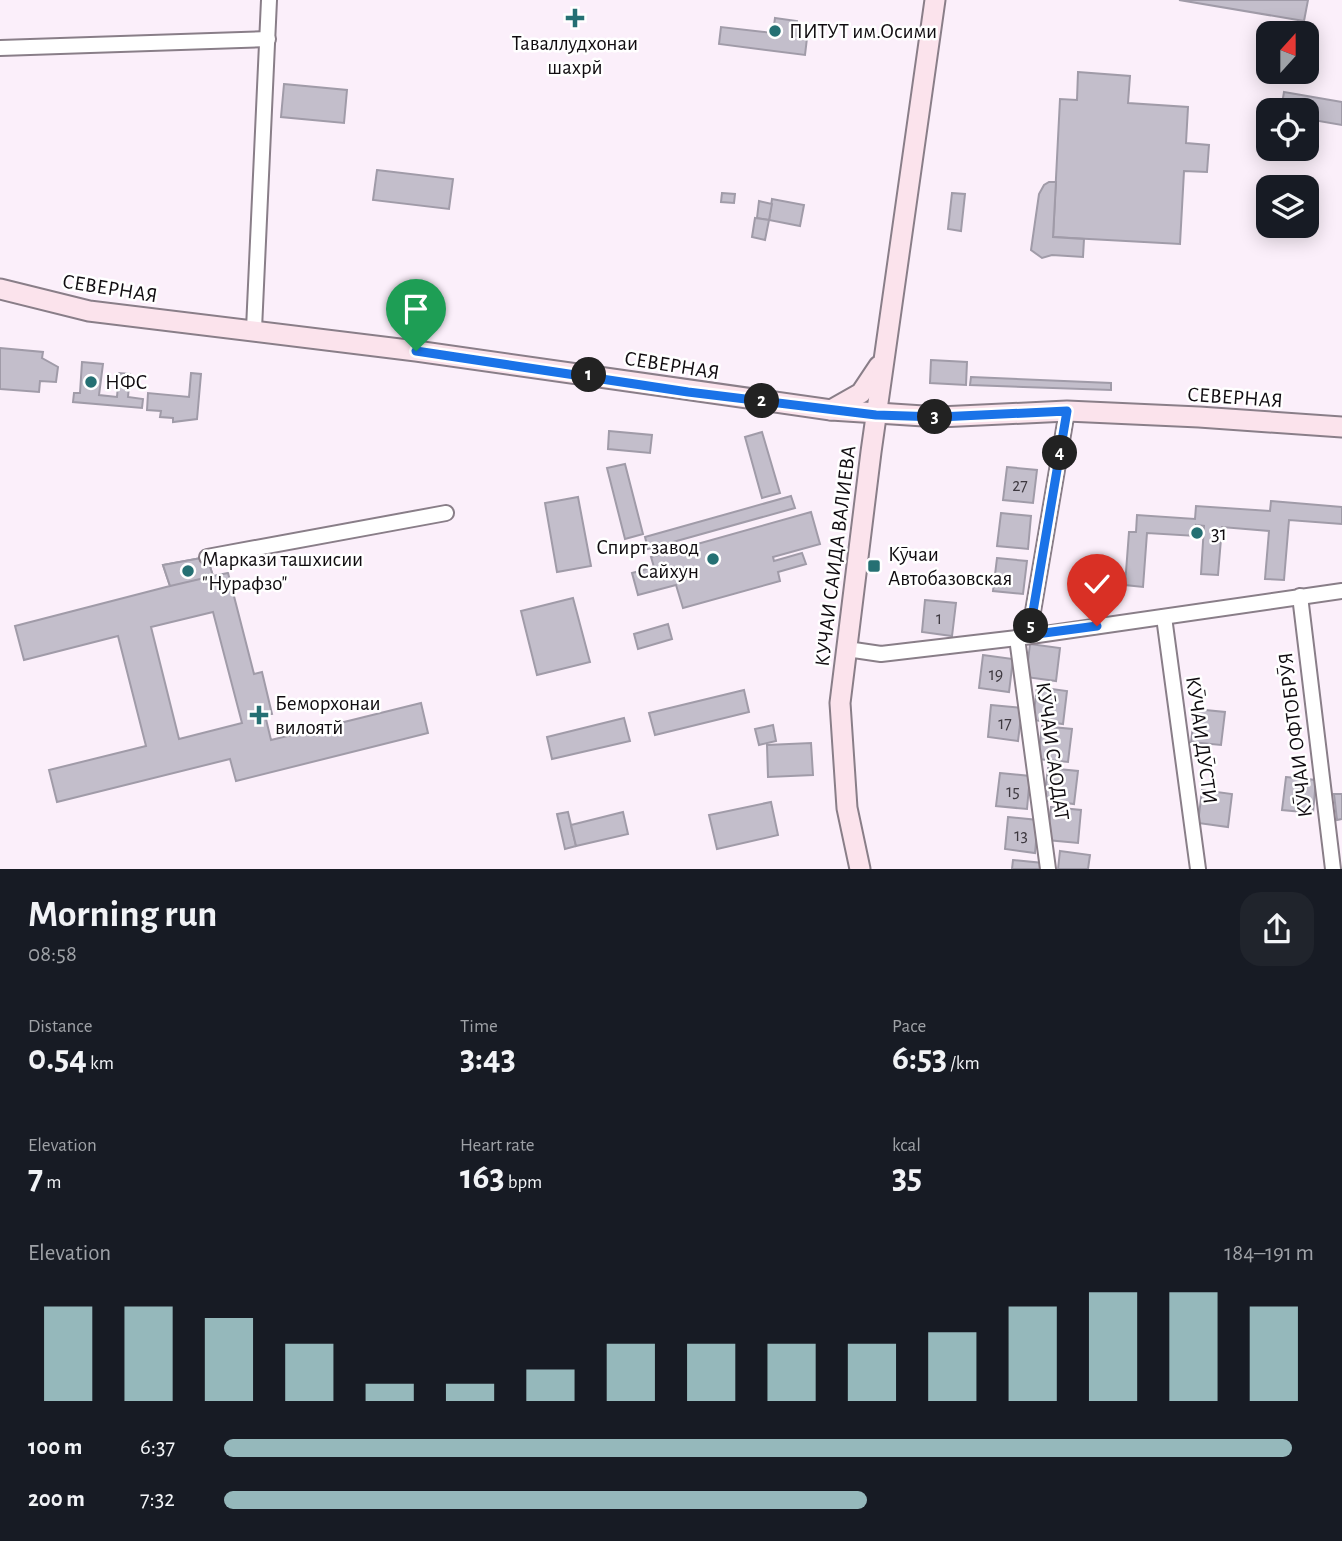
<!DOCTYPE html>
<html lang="en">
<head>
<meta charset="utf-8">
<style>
	body { margin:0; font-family:"Alegreya Sans",sans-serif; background:#20242c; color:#f1f3f6; height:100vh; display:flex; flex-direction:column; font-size:26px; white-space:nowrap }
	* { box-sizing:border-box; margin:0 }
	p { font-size:23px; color:#9ea1a6 }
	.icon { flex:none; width:38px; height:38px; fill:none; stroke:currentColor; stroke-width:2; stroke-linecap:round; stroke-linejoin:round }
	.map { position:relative; height:869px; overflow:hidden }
	.drawer { display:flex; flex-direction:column; background:#171b24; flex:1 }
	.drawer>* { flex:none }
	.needle { width:46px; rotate:21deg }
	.controls { position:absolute; left:1256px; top:21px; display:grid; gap:14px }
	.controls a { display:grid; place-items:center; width:63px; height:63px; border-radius:14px; background:#171b24; box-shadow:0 4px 18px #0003; font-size:35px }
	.pin { position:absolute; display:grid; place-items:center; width:60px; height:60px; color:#fff; margin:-72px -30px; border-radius:50% 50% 50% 0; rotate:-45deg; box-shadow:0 0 7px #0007 }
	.pin .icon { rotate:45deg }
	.km { position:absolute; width:35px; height:35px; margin:-18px; border-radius:50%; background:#222; color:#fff; font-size:19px; line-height:35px; text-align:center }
	.round { display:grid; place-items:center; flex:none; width:74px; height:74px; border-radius:21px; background:#20242c }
	.summary { display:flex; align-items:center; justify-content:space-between; height:119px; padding:0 28px }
	h1 { font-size:38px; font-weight:700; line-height:52px }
	.metrics { display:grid; grid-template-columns:repeat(3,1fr); gap:10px; height:119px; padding:7px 28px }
	.metrics div { display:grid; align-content:center }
	.metrics b { font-size:35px; font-weight:700 }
	.metrics small { font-size:19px; font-weight:400 }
	.metrics p { font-size:19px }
	.chart { height:196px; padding:14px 28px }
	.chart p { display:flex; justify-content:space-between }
	.chart svg { width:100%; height:126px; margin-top:7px; stroke:#95b8bb; stroke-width:6 }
	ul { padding:0 28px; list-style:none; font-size:23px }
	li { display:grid; grid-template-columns:112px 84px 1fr; align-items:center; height:52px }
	li i { height:18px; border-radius:9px; background:#95b8bb }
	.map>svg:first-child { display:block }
	.building { fill:#c3becb; stroke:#a09ba8; stroke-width:2; fill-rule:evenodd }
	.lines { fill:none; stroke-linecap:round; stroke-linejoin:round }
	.street-casing { stroke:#897e88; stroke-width:18 }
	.secondary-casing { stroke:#897e88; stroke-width:23 }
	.street { stroke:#fff; stroke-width:14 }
	.secondary { stroke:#fbe3ec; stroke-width:19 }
	.route-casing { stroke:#fff; stroke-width:14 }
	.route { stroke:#1a73e8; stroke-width:9 }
	.poi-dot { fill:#257073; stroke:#fff; stroke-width:2.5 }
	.labels { text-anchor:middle; stroke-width:5; stroke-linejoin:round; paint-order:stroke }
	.number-label { font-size:18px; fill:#3d383f }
	.poi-label { font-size:21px; fill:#100c10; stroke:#fff; text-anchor:start }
	.street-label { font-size:21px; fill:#100c10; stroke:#fff }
</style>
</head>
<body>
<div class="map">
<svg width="1342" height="869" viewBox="0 0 1342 869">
	<rect width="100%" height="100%" fill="#fbeffa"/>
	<!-- building -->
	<g class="building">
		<path d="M1179,0H1308L1304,21Z"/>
		<path d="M775,18L797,21L796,36L807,38L805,55L719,44L721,27L773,33Z"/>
		<path d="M1078,72L1130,76L1128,103L1188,107L1186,143L1209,145L1207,172L1184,171L1180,244L1053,237L1060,99L1077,100Z"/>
		<path d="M284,84L347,90L344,123L281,117Z"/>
		<path d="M1284,92L1342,102V125L1307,119V110H1281Z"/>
		<path d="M377,170L453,179L449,209L373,200Z"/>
		<path d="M1049,182H1056L1053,237L1084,239L1083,257L1052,255L1042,258L1031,250L1039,194L1044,185Z"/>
		<path d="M722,193L735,194L734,203L721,202Z"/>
		<path d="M952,193L965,194L961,231L948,229Z"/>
		<path d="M772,199L804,205L800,226L769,220Z"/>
		<path d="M759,201L772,204L769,220L757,218Z"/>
		<path d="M755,218L769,220L765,240L752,237Z"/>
		<path d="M0,348L43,352L42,358L58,367L56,382L40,381L39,392L0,389Z"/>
		<path d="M931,360L967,362L966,385L930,383Z"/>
		<path d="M82,362L103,364L99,395L117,397L119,373L130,374L128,397L143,399L142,408L73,402L74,393H80Z"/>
		<path d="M191,373L201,374L197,419L173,422V418L160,417L161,411L147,410L148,393L189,397Z"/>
		<path d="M971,377L1111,383V390L970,385Z"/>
		<path d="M609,431L652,435L650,453L608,449Z"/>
		<path d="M762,432L780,493L762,498L745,437Z"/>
		<path d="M625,464L643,534L625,539L607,468Z"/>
		<path d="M1007,467L1037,470L1033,503L1003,500Z"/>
		<path d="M791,496L795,508L648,549L645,537Z"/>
		<path d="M578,497L591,566L557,572L545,503Z"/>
		<path d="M1271,501L1342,507V524L1289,520L1284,580L1265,579L1269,531L1222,527L1218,575L1201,574L1204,526L1196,525V536L1147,533L1143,587L1125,585L1129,532H1136L1137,515L1195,519L1196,506L1270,511Z"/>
		<path d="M811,512L820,544L773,557L774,561L802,553L806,564L778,572L780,581L683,608L676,585L638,595L632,573L654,567L651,557Z"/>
		<path d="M1001,513L1031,516L1028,549L997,546Z"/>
		<path d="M207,557L213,576L228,573L254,674L262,672L272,714L265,715L271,740L421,703L428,733L236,781L230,759L57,802L49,770L146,746L118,636L24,660L15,626L170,586L163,565ZM213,612L242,723L179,739L151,627Z"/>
		<path d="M207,557L213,576L170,586L163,565Z"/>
		<path d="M997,558L1027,561L1023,594L993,591Z"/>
		<path d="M573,598L590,662L537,675L521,611Z"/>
		<path d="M925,600L956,603L952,636L922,632Z"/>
		<path d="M668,624L672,639L638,649L634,634Z"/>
		<path d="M1030,644L1060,648L1056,681L1026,677Z"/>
		<path d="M983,655L1013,659L1009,692L979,688Z"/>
		<path d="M1037,687L1067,691L1063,724L1033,720Z"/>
		<path d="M744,690L749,712L655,735L649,713Z"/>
		<path d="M991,705L1022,708L1018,741L988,737Z"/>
		<path d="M1195,709L1225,712L1221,745L1191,742Z"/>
		<path d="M624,718L630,741L552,759L547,737Z"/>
		<path d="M773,725L776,741L759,745L755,729Z"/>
		<path d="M1042,726L1072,729L1068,762L1038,759Z"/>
		<path d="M811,743L813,775L768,777L767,745Z"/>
		<path d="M1048,768L1078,771L1074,804L1044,800Z"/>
		<path d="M1000,773L1030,776L1027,809L996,806Z"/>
		<path d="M1286,777L1316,780L1313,813L1282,810Z"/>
		<path d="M1202,790L1232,794L1228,827L1198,823Z"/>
		<path d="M1334,794H1342V819L1337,820Z"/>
		<path d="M771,802L778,835L717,849L709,815Z"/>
		<path d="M1051,807L1081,810L1078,843L1047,840Z"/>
		<path d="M568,812L576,846L565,849L557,814Z"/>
		<path d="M623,812L628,834L576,846L571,825Z"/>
		<path d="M1008,817L1038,820L1035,853L1005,849Z"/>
		<path d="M1060,851L1090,855L1088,869H1058Z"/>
		<path d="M1013,860L1043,863L1042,869H1012Z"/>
	</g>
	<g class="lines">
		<defs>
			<g id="street">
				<path d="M0,48L268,39"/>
				<path d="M254,329L269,0"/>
				<path d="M207,557L446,513"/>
				<path d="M1300,596L1333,869"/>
				<path d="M1164,617L1198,869"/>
				<path d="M1029,635L1067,411"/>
				<path d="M1017,638L1048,869"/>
				<path d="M847,649L881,654L1017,638L1342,591"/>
			</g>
			<g id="secondary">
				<path d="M0,289L89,311L416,351L831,410L939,417L1067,411L1199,417L1342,427"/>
				<path d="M831,410L861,393L879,366"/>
				<path d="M860,869L847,808L840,703L871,452L935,0"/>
			</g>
		</defs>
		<!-- street casing -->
		<use href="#street" class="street-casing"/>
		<!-- secondary casing -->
		<use href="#secondary" class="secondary-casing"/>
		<!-- street -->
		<use href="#street" class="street"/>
		<!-- secondary -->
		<use href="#secondary" class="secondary"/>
	</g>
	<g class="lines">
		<defs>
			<path id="route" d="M416,351L688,392L876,415L939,417L1067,411L1029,635L1097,626"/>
		</defs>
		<!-- route casing -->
		<use href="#route" class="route-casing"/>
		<!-- route -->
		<use href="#route" class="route"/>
	</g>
	<!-- markers -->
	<g class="poi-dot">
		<path d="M571.5 7.5h7v7h7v7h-7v7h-7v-7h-7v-7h7z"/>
		<circle cx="775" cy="31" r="7"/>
		<circle cx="91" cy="382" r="7"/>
		<circle cx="1197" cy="533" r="7"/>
		<circle cx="713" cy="559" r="7"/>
		<rect x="867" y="559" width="14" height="14" rx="3.5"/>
		<circle cx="188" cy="571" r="7"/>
		<path d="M255.5 704.5h7v7h7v7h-7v7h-7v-7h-7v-7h7z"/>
	</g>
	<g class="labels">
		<!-- number labels -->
		<g class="number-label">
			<text x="1020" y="491">27</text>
			<text x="939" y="624">1</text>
			<text x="996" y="680">19</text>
			<text x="1005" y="729">17</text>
			<text x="1013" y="797">15</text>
			<text x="1021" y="841">13</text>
		</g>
		<!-- poi labels -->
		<g class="poi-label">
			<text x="789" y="38">ПИТУТ им.Осими</text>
			<text x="575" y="50" text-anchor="middle">Таваллудхонаи<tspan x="575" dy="24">шахрй</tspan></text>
			<text x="105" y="389">НФС</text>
			<text x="1211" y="540">31</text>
			<text x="699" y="554" text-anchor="end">Спирт завод<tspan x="699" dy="24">Сайхун</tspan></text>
			<text x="888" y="561">Кӯчаи<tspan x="888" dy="24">Автобазовская</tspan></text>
			<text x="202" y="566">Маркази ташхисии<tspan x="202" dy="24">"Нурафзо"</tspan></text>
			<text x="275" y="710">Беморхонаи<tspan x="275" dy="24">вилоятй</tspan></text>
		</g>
		<!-- street labels -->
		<g class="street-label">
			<text transform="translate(110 288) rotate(9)" y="7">СЕВЕРНАЯ</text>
			<text transform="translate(672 365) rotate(9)" y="7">СЕВЕРНАЯ</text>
			<text transform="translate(1235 397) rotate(4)" y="7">СЕВЕРНАЯ</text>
			<text transform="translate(835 556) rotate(-83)" y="7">КУЧАИ САИДА ВАЛИЕВА</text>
			<text transform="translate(1295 735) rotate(-97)" y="7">КӮЧАИ ОФТОБРӮЯ</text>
			<text transform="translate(1202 740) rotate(82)" y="7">КӮЧАИ ДӮСТИ</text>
			<text transform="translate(1053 751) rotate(82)" y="7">КӮЧАИ САОДАТ</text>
		</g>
	</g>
</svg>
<div class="controls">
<a><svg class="needle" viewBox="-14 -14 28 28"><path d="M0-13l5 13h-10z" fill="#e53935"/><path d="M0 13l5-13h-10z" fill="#9ea1a6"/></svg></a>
<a><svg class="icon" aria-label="locate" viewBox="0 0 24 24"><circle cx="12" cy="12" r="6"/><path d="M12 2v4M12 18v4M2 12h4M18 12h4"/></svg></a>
<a><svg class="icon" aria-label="layers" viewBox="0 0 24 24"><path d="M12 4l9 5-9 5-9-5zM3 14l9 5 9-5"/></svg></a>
</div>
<div class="pin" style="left:416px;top:351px;background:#1e9e55"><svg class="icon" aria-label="arrive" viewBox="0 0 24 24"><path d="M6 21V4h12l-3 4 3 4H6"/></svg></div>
<div class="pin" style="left:1097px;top:626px;background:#d93025"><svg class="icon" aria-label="check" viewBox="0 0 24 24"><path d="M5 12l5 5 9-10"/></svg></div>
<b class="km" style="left:589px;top:375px">1</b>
<b class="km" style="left:762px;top:401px">2</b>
<b class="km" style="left:935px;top:417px">3</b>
<b class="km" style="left:1060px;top:453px">4</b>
<b class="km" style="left:1031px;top:626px">5</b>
</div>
<section class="drawer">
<div class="summary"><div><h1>Morning run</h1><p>08:58</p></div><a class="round"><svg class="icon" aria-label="share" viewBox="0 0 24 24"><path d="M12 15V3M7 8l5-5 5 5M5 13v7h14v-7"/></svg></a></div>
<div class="metrics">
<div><p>Distance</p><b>0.54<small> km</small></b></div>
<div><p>Time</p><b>3:43</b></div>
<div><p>Pace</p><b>6:53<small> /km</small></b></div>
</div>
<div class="metrics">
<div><p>Elevation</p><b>7<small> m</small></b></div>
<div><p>Heart rate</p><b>163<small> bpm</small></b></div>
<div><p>kcal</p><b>35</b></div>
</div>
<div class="chart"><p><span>Elevation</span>184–191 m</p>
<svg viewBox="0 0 160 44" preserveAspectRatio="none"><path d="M5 44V11M15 44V11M25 44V15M35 44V24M45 44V38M55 44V38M65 44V33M75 44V24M85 44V24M95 44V24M105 44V24M115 44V20M125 44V11M135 44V6M145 44V6M155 44V11"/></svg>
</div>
<ul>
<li><b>100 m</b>6:37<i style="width:98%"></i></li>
<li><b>200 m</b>7:32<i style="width:59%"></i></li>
</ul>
</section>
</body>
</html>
